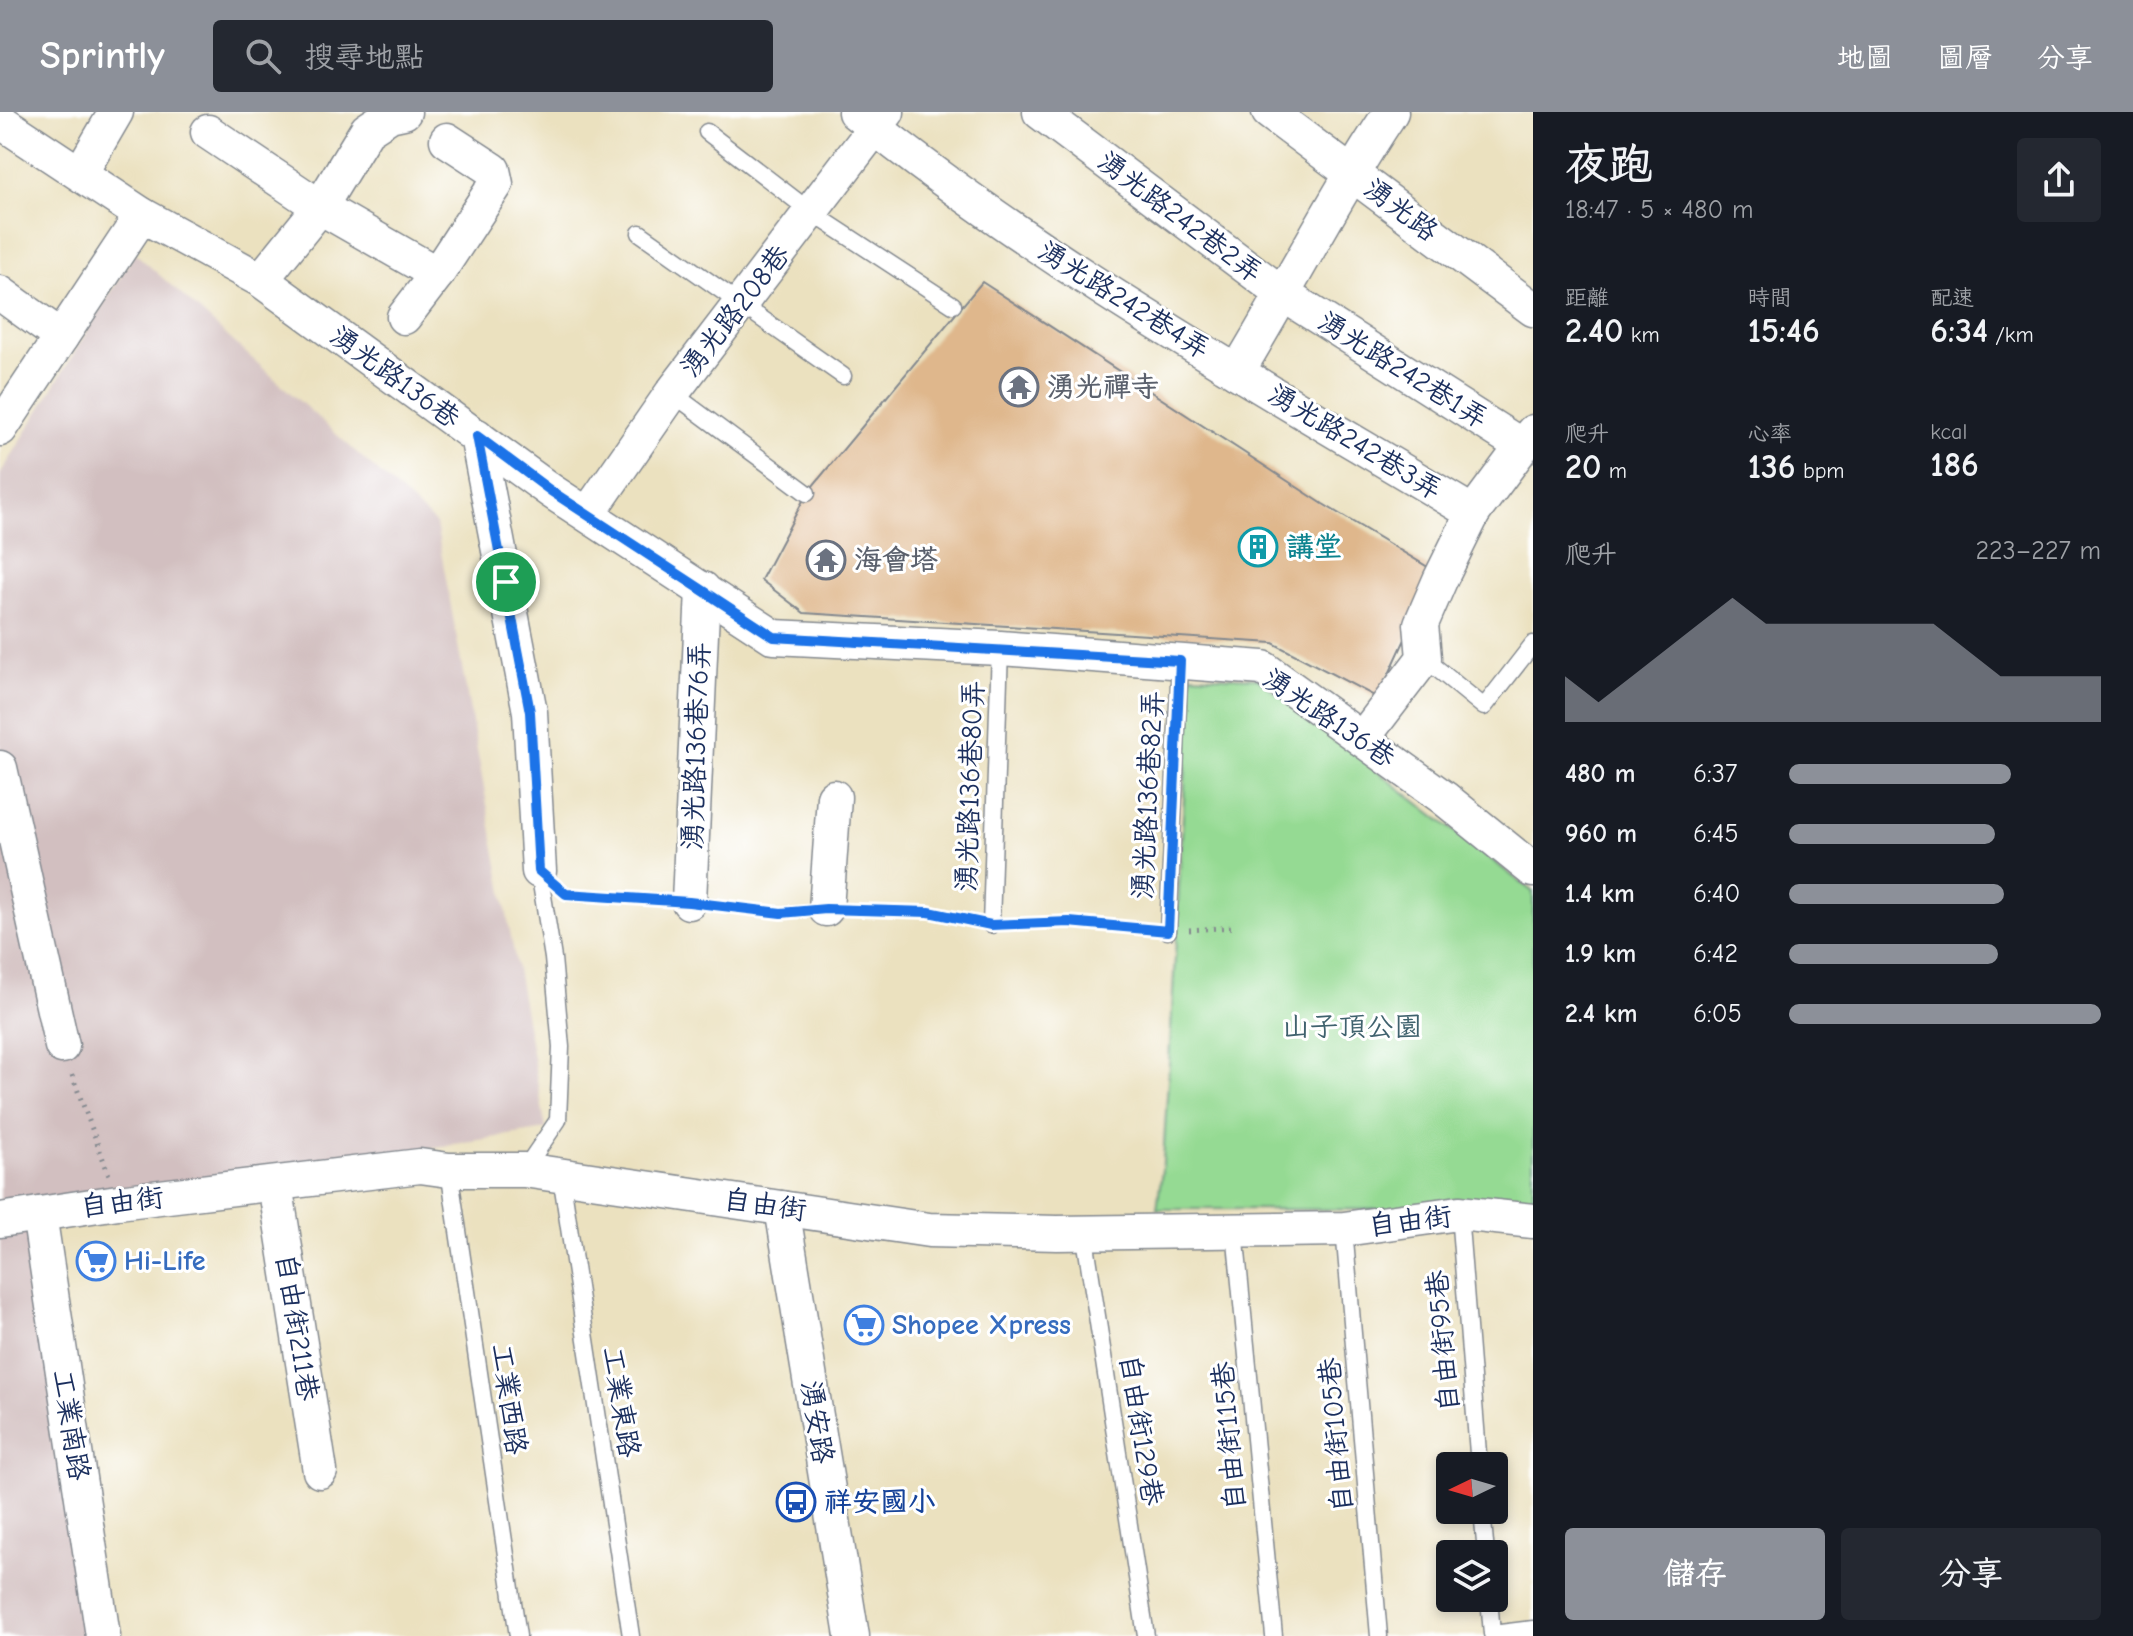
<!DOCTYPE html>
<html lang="zh-TW">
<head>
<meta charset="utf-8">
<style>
  :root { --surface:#171b24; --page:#242831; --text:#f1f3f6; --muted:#9ea1a6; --accent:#8c9099 }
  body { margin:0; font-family:"Comic Neue","LXGW WenKai TC",sans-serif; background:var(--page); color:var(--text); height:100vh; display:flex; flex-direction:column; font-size:30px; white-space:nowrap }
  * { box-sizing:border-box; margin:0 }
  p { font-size:26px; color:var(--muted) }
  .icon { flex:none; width:44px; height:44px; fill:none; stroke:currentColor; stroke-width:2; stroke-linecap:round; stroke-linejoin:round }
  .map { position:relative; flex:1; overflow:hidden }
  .panel { display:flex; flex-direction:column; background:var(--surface); width:600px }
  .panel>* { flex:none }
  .needle { width:52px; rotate:265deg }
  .buttons { position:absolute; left:1436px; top:1340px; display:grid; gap:16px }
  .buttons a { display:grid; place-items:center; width:72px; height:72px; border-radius:8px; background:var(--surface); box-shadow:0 4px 12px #0003; font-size:40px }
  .pin { position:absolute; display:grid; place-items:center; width:68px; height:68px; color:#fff; margin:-34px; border:4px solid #fff; border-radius:50%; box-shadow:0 2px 8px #0007 }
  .round { display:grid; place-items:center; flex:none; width:84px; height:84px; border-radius:8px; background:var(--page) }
  .head { display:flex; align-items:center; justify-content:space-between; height:136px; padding:0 32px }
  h1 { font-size:44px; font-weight:800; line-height:60px }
  .stats { display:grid; grid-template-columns:repeat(3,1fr); gap:12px; height:136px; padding:8px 32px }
  .stats div { display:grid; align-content:center }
  .stats b { font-size:34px; font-weight:800 }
  .stats small { font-size:22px; font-weight:400 }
  .stats p { font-size:22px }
  .chart { height:224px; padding:16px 32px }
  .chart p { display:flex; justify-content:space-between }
  .chart svg { width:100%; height:144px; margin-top:8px; fill:var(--accent); opacity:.7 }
  .button { display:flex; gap:16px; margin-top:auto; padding:16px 32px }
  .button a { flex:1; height:92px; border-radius:8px; background:var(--accent); color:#fff; font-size:32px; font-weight:800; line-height:92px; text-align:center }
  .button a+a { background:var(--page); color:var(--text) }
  ul { padding:0 32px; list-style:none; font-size:26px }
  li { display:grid; grid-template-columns:128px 96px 1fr; align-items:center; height:60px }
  li i { height:20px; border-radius:10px; background:var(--accent) }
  header { display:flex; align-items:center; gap:48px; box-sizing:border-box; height:112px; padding:0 40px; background:var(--accent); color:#fff }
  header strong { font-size:38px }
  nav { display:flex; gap:44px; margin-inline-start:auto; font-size:28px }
  .search { width:560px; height:72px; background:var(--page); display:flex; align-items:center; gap:20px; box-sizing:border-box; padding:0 28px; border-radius:8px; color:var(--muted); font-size:30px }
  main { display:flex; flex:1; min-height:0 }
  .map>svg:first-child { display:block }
  .industrial { fill:#d2bfc0 }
  .green { fill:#95da93; stroke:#588478; stroke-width:2 }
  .building { fill:#dfb78c }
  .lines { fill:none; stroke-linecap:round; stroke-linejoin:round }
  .service-casing { stroke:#83888e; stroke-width:19 }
  .minor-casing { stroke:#83888e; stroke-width:37 }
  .path { stroke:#83888e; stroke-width:5; stroke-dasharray:2 6; stroke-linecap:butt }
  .service { stroke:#fff; stroke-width:16 }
  .minor { stroke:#fff; stroke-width:34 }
  .route-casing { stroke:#fff; stroke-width:16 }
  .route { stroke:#1a73e8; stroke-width:10 }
  .labels { text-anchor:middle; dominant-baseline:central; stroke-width:6; stroke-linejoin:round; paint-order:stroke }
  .street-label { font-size:28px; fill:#1b2f5e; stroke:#fff }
  .worship-label { font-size:28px; font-weight:bold; fill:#5b616d; stroke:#fff; text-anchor:start }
  .culture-label { font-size:28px; font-weight:bold; fill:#0d838f; stroke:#fff; text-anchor:start }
  .park-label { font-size:28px; fill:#40626e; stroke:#fff }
  .shop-label { font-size:28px; font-weight:bold; fill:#366cbe; stroke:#fff; text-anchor:start }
  .transit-label { font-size:28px; font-weight:bold; fill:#164399; stroke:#fff; text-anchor:start }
</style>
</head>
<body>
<header>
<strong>Sprintly</strong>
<div class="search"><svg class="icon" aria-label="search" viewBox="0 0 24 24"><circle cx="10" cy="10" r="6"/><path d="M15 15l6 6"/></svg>搜尋地點</div>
<nav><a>地圖</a><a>圖層</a><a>分享</a></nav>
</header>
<main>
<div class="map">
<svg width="1533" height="1524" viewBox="0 0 1533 1524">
  <rect width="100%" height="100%" fill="#fff"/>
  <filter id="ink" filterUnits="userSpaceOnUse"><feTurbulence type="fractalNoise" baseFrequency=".0125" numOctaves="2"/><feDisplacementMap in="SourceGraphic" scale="16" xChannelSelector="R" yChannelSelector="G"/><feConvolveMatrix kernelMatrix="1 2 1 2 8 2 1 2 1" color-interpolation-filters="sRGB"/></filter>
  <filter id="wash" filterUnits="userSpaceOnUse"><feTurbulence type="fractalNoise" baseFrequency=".006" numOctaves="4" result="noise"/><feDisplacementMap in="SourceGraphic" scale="32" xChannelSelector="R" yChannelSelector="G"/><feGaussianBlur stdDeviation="1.8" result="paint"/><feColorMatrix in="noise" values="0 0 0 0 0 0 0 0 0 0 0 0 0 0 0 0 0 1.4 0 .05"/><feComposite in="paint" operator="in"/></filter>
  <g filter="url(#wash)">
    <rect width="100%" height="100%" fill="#ebe1bf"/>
    <!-- industrial -->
    <polygon class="industrial" points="135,141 436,412 546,1017 48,1099 88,1524 0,1524 0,363"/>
    <!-- green -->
    <polygon class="green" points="1191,563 1257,566 1533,780 1533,1098 1157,1097 1163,1050 1169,951"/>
    <g id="blocks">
      <!-- building -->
      <polygon class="building" points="982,170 1323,392 1436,460 1378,586 1273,531 804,501 761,468 807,381"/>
    </g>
  </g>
  <g filter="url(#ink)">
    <use href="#blocks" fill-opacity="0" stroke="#83888e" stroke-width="2"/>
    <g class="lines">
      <defs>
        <g id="service">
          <polyline points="707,20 811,100 953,193"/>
          <polyline points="640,121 843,264"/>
          <polyline points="672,281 807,381"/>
          <polyline points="1424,546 1484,595 1533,532"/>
          <polyline points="991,813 1000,536"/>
          <polyline points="1168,819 1180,549"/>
          <polyline points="449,1058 518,1524"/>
          <polyline points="524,1058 558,1008 561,935 553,846 539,759"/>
          <polyline points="561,1063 631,1524"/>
          <polyline points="1459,1101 1479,1354"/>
          <polyline points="1344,1117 1379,1524"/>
          <polyline points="1084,1119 1146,1524"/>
          <polyline points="1235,1119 1274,1524"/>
          <polyline points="1482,1398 1486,1442"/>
          <polyline points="1489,1486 1492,1522 1533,1517"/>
        </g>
        <g id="minor">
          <path d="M855,0C1046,154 1263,275 1473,401"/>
          <polyline points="1040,0 1284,183 1522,334"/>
          <polyline points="1269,0 1533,197"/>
          <polyline points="0,9 142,103 261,168 551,379 774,525 1000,536 1263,556 1444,686 1533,758"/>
          <polyline points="208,20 320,95 437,162"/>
          <polyline points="81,60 116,0"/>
          <polyline points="261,168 320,95 367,18 390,3 404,0"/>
          <polyline points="0,181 61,225"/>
          <polyline points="404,205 437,162 496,72 493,58 447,28"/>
          <path d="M1237,260C1290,173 1335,84 1391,0"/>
          <polyline points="0,317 142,103"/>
          <polyline points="477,324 530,600 539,759"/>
          <polyline points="588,402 672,281 887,0"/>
          <polyline points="1362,627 1424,546 1421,512 1440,468 1473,401 1533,320"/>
          <polyline points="0,656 62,934"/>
          <polyline points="689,790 703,477"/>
          <polyline points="826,797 834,685"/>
          <polyline points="275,1072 320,1359"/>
          <polyline points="782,1096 852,1524"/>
          <polyline points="39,1102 103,1524"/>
          <polyline points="0,1108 118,1090 420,1054 449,1058 524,1058 929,1118 1057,1121 1344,1117 1459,1101 1533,1109"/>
        </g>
      </defs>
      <!-- service casing -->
      <use href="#service" class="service-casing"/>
      <!-- minor casing -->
      <use href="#minor" class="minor-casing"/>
      <!-- path -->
      <g class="path">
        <polyline points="564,780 661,788"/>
        <polyline points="719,794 781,801 797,799"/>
        <polyline points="854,798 929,800 972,809"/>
        <polyline points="1013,812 1069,810 1147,817"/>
        <polyline points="1189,818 1234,815"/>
        <polyline points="72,963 109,1063"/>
      </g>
      <!-- service -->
      <use href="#service" class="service"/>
      <!-- minor -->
      <use href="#minor" class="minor"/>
    </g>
  </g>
  <g class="lines" filter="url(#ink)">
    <defs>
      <polygon id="route" points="477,324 551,379 774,525 1180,549 1168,819 1069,810 991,813 929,800 826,797 781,801 689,790 566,782 539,759 530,600"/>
    </defs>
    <!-- route casing -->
    <use href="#route" class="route-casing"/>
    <!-- route -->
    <use href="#route" class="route"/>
  </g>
  <!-- icons -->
  <defs>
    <symbol id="temple-ring" viewBox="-11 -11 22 22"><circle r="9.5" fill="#fff" stroke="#6b7280" stroke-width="1.5"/><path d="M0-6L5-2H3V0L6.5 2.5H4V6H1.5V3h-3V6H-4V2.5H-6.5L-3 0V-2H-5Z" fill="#6b7280"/></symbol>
    <symbol id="building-ring" viewBox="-11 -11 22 22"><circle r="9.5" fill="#fff" stroke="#0f9aa8" stroke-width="1.5"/><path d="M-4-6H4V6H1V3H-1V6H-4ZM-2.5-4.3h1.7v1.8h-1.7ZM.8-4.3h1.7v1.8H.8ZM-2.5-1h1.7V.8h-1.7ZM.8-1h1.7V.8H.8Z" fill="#0f9aa8"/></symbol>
    <symbol id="supermarket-ring" viewBox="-11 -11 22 22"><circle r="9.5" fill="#fff" stroke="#3f7fe0" stroke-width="1.5"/><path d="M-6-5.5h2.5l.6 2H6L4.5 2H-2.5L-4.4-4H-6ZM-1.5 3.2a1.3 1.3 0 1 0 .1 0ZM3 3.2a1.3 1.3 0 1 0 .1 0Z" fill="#3f7fe0"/></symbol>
    <symbol id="bus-ring" viewBox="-11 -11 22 22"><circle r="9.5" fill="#fff" stroke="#1a4fb4" stroke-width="1.5"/><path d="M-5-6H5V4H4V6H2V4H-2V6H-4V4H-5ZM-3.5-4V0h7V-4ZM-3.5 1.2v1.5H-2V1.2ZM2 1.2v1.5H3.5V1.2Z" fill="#1a4fb4"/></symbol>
  </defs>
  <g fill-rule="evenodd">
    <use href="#temple-ring" x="997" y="253" width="44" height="44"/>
    <use href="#building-ring" x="1236" y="413" width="44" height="44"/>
    <use href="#temple-ring" x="804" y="426" width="44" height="44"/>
    <use href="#supermarket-ring" x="74" y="1127" width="44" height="44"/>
    <use href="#supermarket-ring" x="842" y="1191" width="44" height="44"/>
    <use href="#bus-ring" x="774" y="1368" width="44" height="44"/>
  </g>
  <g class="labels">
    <!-- street labels -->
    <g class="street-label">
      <text transform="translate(1401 98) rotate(37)">湧光路</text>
      <text transform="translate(1180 105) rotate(37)">湧光路242巷2弄</text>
      <text transform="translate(1124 188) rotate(32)">湧光路242巷4弄</text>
      <text transform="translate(735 199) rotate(-52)">湧光路208巷</text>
      <text transform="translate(1403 258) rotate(32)">湧光路242巷1弄</text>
      <text transform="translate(395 265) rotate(36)">湧光路136巷</text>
      <text transform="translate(1355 330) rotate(31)">湧光路242巷3弄</text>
      <text transform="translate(1329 606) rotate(34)">湧光路136巷</text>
      <text transform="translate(696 634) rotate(-88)">湧光路136巷76弄</text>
      <text transform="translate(970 674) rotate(-88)">湧光路136巷80弄</text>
      <text transform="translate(1148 683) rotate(-87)">湧光路136巷82弄</text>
      <text transform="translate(122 1090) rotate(-7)">自由街</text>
      <text transform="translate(765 1093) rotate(8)">自由街</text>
      <text transform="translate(1410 1109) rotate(-7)">自由街</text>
      <text transform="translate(297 1215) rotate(81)">自由街211巷</text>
      <text transform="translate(1443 1229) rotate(-95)">自由街95巷</text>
      <text transform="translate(509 1287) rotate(82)">工業西路</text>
      <text transform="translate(621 1290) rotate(81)">工業東路</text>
      <text transform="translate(817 1310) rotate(81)">湧安路</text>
      <text transform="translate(71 1313) rotate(81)">工業南路</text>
      <text transform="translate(1141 1318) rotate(81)">自由街129巷</text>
      <text transform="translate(1336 1323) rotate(-95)">自由街105巷</text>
      <text transform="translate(1229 1324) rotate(-95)">自由街115巷</text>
    </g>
    <!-- worship labels -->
    <g class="worship-label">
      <text x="1047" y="275">湧光禪寺</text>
      <text x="854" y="448">海會塔</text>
    </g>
    <!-- culture labels -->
    <g class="culture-label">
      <text x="1286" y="435">講堂</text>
    </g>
    <!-- park labels -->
    <g class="park-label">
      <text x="1352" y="915">山子頂公園</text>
    </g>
    <!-- shop labels -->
    <g class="shop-label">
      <text x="124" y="1149">Hi-Life</text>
      <text x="892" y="1213">Shopee Xpress</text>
    </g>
    <!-- transit labels -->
    <g class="transit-label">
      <text x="824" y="1390">祥安國小</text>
    </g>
  </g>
</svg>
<div class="buttons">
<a><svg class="needle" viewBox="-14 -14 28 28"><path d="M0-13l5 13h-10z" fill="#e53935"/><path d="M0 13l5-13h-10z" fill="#9ea1a6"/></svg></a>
<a><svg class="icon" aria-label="layers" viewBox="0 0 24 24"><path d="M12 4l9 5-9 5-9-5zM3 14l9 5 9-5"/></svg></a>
</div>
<div class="pin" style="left:506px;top:470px;background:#1e9e55"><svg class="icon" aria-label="arrive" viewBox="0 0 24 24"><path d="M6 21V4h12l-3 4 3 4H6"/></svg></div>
</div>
<section class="panel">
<div class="head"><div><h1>夜跑</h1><p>18:47 · 5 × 480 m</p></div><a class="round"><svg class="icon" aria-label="share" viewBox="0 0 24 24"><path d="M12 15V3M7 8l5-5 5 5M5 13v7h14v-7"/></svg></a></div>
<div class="stats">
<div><p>距離</p><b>2.40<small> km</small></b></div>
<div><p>時間</p><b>15:46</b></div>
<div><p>配速</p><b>6:34<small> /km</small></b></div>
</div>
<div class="stats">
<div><p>爬升</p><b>20<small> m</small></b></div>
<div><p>心率</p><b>136<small> bpm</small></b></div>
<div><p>kcal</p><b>186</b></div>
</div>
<div class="chart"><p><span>爬升</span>223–227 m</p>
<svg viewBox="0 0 160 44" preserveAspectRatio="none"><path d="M0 44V30L10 38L20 30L30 22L40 14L50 6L60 14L70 14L80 14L90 14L100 14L110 14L120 22L130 30L140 30L150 30L160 30V44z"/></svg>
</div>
<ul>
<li><b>480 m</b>6:37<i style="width:71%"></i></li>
<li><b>960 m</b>6:45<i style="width:66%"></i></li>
<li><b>1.4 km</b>6:40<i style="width:69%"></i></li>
<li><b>1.9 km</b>6:42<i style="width:67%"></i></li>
<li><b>2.4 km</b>6:05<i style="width:100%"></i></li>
</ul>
<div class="button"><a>儲存</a><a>分享</a></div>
</section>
</main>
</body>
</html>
